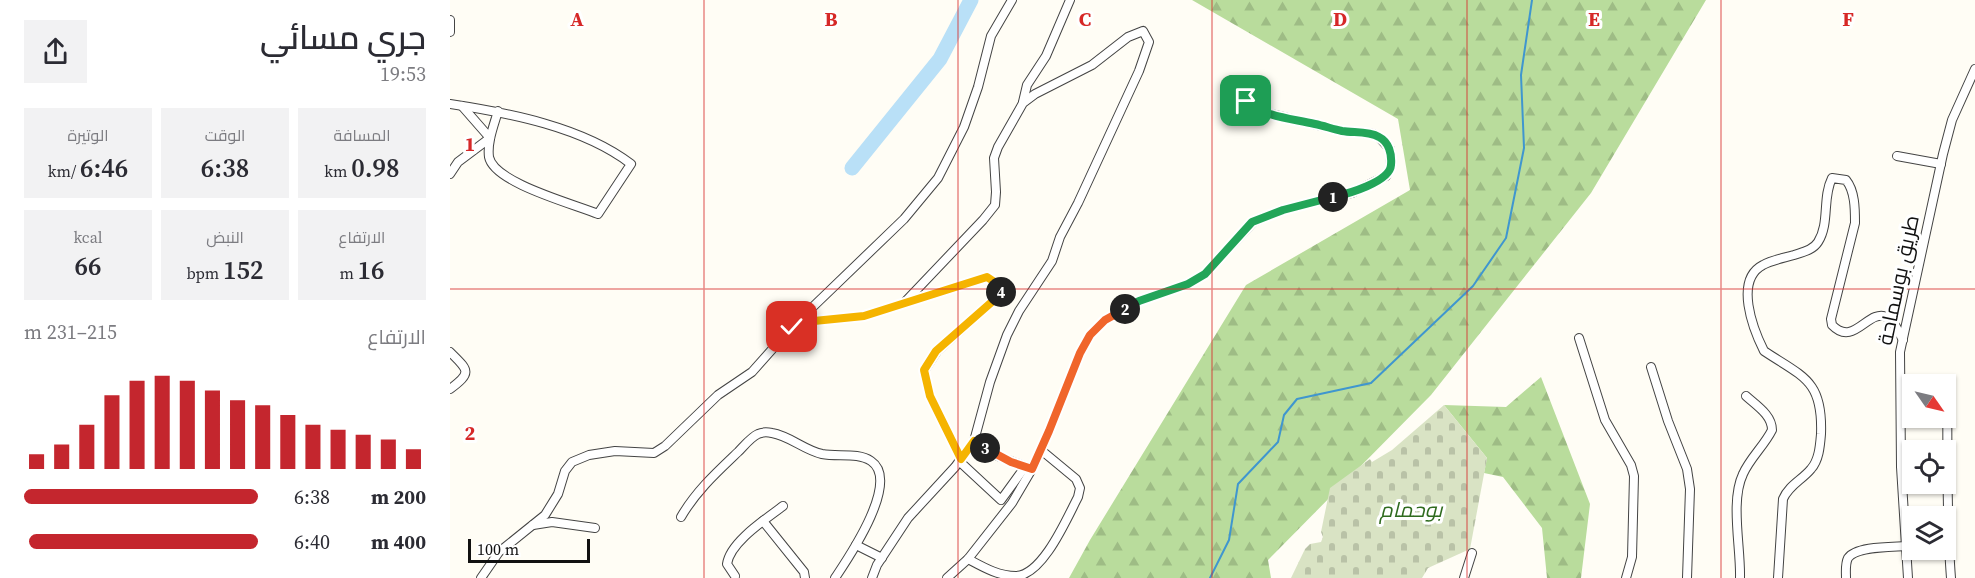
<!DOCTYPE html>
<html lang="ar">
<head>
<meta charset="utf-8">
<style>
  :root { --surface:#fff; --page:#f2f2f3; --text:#2b2b33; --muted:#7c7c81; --accent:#c4262e }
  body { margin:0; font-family:"Source Serif 4",Cairo,serif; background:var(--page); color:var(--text); direction:rtl; height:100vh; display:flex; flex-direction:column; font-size:22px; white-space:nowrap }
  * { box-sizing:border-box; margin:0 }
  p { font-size:20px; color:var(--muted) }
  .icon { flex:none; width:33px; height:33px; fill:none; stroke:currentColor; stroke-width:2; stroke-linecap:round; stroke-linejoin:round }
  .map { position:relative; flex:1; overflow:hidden; direction:ltr }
  .drawer { display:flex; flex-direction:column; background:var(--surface); width:450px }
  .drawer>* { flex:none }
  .needle { width:39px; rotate:124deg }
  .buttons { position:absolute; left:1452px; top:374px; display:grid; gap:12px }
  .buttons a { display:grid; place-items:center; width:54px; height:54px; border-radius:0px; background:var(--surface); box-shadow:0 2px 4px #0004; font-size:30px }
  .scale { position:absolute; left:18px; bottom:15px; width:122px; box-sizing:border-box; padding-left:6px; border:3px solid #111; border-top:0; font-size:16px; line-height:21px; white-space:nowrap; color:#111; -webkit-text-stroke:4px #fff; paint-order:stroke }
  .pin { position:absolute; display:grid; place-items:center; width:51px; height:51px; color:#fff; margin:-26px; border-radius:12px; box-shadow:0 3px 9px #0006 }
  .km { position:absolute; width:30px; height:30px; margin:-15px; border-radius:50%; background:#222; color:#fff; font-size:16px; line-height:30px; text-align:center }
  .round { display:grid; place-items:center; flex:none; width:63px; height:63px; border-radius:0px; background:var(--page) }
  .head { display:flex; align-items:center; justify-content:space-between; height:102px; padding:0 24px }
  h1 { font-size:33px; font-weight:600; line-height:45px }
  .figures { display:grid; grid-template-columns:repeat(3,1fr); gap:9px; height:102px; padding:6px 24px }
  .figures div { display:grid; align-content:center; border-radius:0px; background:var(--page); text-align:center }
  .figures b { font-size:26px; font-weight:600 }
  .figures small { font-size:16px; font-weight:400 }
  .figures p { font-size:16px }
  .chart { height:168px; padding:12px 24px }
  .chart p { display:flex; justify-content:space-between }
  .chart svg { width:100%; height:108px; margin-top:6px; stroke:var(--accent); stroke-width:6 }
  ul { padding:0 24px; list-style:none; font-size:20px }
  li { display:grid; grid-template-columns:96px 72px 1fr; align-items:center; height:45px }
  li i { height:15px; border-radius:8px; background:var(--accent) }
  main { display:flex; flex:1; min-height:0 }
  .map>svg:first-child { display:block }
  .forest { fill:url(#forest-firs) }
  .cemetery { fill:url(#cemetery-stones) }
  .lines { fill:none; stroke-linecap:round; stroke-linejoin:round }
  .stream { stroke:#3f96cf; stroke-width:2 }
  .river { stroke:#b9e0f7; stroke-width:15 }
  .street-casing { stroke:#444; stroke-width:10 }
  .street { stroke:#fff; stroke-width:8 }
  .split-1-casing { stroke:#fff; stroke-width:12 }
  .split-2-casing { stroke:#fff; stroke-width:12 }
  .split-3-casing { stroke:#fff; stroke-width:12 }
  .split-4-casing { stroke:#fff; stroke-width:12 }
  .split-5-casing { stroke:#fff; stroke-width:12 }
  .split-1 { stroke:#22a559; stroke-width:8 }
  .split-2 { stroke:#22a559; stroke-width:8 }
  .split-3 { stroke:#f0652b; stroke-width:8 }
  .split-4 { stroke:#f5b400; stroke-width:8 }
  .split-5 { stroke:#f5b400; stroke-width:8 }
  .grid { fill:none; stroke:#d62828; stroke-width:1.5; stroke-opacity:0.55 }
  .labels { text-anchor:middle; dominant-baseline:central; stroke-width:6; stroke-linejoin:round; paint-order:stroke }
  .street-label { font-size:21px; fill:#111; stroke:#fff }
  .park-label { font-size:21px; font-style:italic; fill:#2f6b1f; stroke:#fff }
  .grid-label { font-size:20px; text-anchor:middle; font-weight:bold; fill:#d62828; stroke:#fff; stroke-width:6; stroke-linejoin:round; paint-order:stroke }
</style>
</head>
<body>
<main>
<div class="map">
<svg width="1525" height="578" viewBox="0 0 1525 578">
  <defs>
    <pattern id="forest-firs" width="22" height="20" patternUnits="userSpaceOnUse" patternTransform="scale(1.5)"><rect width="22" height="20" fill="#b9dc9c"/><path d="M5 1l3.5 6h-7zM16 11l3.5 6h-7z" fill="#9ebc85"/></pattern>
    <pattern id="cemetery-stones" width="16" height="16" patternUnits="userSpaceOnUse" patternTransform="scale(1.5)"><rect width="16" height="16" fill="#d9e3c4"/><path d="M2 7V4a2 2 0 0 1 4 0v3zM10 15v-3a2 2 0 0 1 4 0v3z" fill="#b9c2a7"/></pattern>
  </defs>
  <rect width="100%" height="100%" fill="#fffdf5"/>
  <!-- forest -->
  <g class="forest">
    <polygon points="742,0 1256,0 1141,193 981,395 818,560 821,578 619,578 640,540 796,285 960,190 948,119"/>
    <polygon points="1091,377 1140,504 1131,578 1097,578 1092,528 1053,477 1034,473 1037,458 994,405 1056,407"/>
  </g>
  <!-- cemetery -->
  <polygon class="cemetery" points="994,405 1037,458 1020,549 978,568 972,578 841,578 855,549 860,544 871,542 873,537 871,532 880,488 920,459 922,462 942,450"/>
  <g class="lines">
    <!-- stream -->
    <polyline class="stream" points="760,578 779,540 788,484 828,442 834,415 847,399 921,383 1023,286 1056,238 1074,148 1071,75 1082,0"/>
    <!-- river -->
    <polyline class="river" points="402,168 490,59 521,0"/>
    <defs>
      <g id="street">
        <polyline points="0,20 0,32"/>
        <polyline points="573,102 577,85 596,56 620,0"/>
        <path d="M0,104C59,113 133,127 181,164L148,214C124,204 44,183 39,157C37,142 44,125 48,111"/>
        <polyline points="1447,156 1491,164"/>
        <polyline points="0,174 8,162 40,138 12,106"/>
        <polyline points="343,326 454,219 488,178 514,127 528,87 541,36 562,0"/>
        <polyline points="1129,338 1155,420 1181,465 1184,476 1182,557 1176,578"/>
        <path d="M0,352C18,370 23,372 0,389"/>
        <polyline points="1201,367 1218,421 1237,469 1240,489 1237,578"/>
        <path d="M1497,388C1498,452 1496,515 1501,578"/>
        <polyline points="524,441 548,456 579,468"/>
        <polyline points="509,461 551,500 575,467"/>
        <path d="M231,517C246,491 267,472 288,452C294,446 301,437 308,434C312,432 317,432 322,433C340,436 354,450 372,454C388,457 408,452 421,461C451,481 399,557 385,578"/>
        <polyline points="313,521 354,572 355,578"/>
        <polyline points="83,525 102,522 145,528"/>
        <polyline points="406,545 432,558"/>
        <path d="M518,559C533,567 548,576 566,576C593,575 617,518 628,497L630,488L626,479L591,450"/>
        <path d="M285,576L277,564C280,542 316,519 333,506"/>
        <polyline points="31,578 49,552 95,515 108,494 115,471 122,462 139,455 165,451 204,453 215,446 268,395 302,372 342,327 364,321 414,316 537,277 549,285 552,293 487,351 474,371 480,396 511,459"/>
        <polyline points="422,578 427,565 458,518 505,467 524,441 540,382 557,335 569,311 602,261 610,237 628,203 689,71 699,42 693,31 678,37 642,65 585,94 573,103 548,147 544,158 546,192 545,205 533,220 454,303"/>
        <polyline points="497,578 518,559 562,503 582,469 599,431 630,353 640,335 655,320 689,301 738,284 755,274 803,222 833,210 902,193 936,176 941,167 940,149 929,137 923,134 892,131 809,111 796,101 782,80"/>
        <polyline points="1014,578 1022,553"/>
        <path d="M1290,578C1291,548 1280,501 1293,474C1300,458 1314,446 1322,430C1322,415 1307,406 1296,396"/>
        <path d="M1328,578L1333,499C1339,485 1352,480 1361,469C1369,460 1370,446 1371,434C1373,380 1353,377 1314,351C1303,329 1284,280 1313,265C1322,260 1334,258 1344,255C1353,252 1363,250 1368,242C1380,223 1372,198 1382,178L1396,180C1405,191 1405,209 1405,223L1381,319L1382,325C1404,348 1418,308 1437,317C1444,320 1449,333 1453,340"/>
        <path d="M1396,578C1396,572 1395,564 1398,558C1406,546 1442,547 1456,546"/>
        <polyline points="1458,578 1451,467 1450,352 1493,154 1502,120 1525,69"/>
      </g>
    </defs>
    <!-- street casing -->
    <use href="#street" class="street-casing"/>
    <!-- street -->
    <use href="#street" class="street"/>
  </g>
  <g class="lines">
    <defs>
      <path id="split-1" d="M796,101C818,118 839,118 865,124C874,126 883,129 892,131C904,133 918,131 929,137C939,142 942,154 941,165C940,182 897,194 883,197"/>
      <polyline id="split-2" points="675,309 689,301 738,284 755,274 802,222 833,210 883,197"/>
      <polyline id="split-3" points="535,448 561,462 582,469 599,431 630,353 640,335 655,320 675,309"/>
      <polyline id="split-4" points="535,448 524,441 511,459 480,396 474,370 486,351 552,293 551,292"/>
      <polyline id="split-5" points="342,327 364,321 414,316 537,277 549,285 551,292"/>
    </defs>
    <!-- split-1 casing -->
    <use href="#split-1" class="split-1-casing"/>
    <!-- split-2 casing -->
    <use href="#split-2" class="split-2-casing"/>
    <!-- split-3 casing -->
    <use href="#split-3" class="split-3-casing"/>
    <!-- split-4 casing -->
    <use href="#split-4" class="split-4-casing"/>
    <!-- split-5 casing -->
    <use href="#split-5" class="split-5-casing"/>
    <!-- split-1 -->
    <use href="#split-1" class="split-1"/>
    <!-- split-2 -->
    <use href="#split-2" class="split-2"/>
    <!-- split-3 -->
    <use href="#split-3" class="split-3"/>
    <!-- split-4 -->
    <use href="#split-4" class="split-4"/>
    <!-- split-5 -->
    <use href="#split-5" class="split-5"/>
  </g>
  <!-- grid -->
  <path class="grid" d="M254,0V578M508,0V578M762,0V578M1017,0V578M1271,0V578M0,289H1525"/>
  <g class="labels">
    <!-- street labels -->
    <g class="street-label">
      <text transform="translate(1448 280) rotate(-78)">طريق بوسماحة</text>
    </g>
    <!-- park labels -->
    <g class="park-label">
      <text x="961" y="509">بوحمام</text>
    </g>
  </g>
  <g class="grid-label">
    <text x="127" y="26">A</text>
    <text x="381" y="26">B</text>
    <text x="635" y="26">C</text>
    <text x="890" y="26">D</text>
    <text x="1144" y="26">E</text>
    <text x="1398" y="26">F</text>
    <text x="20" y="151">1</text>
    <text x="20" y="440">2</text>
  </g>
</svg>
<div class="buttons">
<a><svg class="needle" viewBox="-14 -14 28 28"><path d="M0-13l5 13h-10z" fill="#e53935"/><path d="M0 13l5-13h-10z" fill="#7c7c81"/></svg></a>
<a><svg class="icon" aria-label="locate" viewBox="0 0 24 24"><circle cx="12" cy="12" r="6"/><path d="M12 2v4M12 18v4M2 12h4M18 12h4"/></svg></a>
<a><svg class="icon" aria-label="layers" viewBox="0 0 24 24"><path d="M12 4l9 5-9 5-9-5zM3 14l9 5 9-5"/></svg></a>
</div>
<div class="scale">100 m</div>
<div class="pin" style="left:796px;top:101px;background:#1e9e55"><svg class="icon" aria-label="arrive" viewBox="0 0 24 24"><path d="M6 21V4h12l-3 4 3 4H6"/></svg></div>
<div class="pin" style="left:342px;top:327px;background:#d93025"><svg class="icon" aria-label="check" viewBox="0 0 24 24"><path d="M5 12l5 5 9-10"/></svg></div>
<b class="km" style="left:883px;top:197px">1</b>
<b class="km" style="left:675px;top:309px">2</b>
<b class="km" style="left:535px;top:448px">3</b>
<b class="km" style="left:551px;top:292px">4</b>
</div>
<section class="drawer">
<div class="head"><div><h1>جري مسائي</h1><p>19:53</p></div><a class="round"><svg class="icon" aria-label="share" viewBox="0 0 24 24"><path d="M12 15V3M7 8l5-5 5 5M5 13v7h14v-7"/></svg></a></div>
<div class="figures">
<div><p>المسافة</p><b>0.98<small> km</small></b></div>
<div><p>الوقت</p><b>6:38</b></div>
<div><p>الوتيرة</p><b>6:46<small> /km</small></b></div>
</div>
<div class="figures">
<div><p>الارتفاع</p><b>16<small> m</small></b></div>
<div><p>النبض</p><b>152<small> bpm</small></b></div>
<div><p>kcal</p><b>66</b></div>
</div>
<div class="chart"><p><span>الارتفاع</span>215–231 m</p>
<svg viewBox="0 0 160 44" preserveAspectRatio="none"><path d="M5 44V38M15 44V34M25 44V26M35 44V14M45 44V8M55 44V6M65 44V8M75 44V12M85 44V16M95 44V18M105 44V22M115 44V26M125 44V28M135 44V30M145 44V32M155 44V36"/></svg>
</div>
<ul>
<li><b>200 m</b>6:38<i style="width:100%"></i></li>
<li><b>400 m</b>6:40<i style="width:98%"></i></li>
</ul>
</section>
</main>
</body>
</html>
